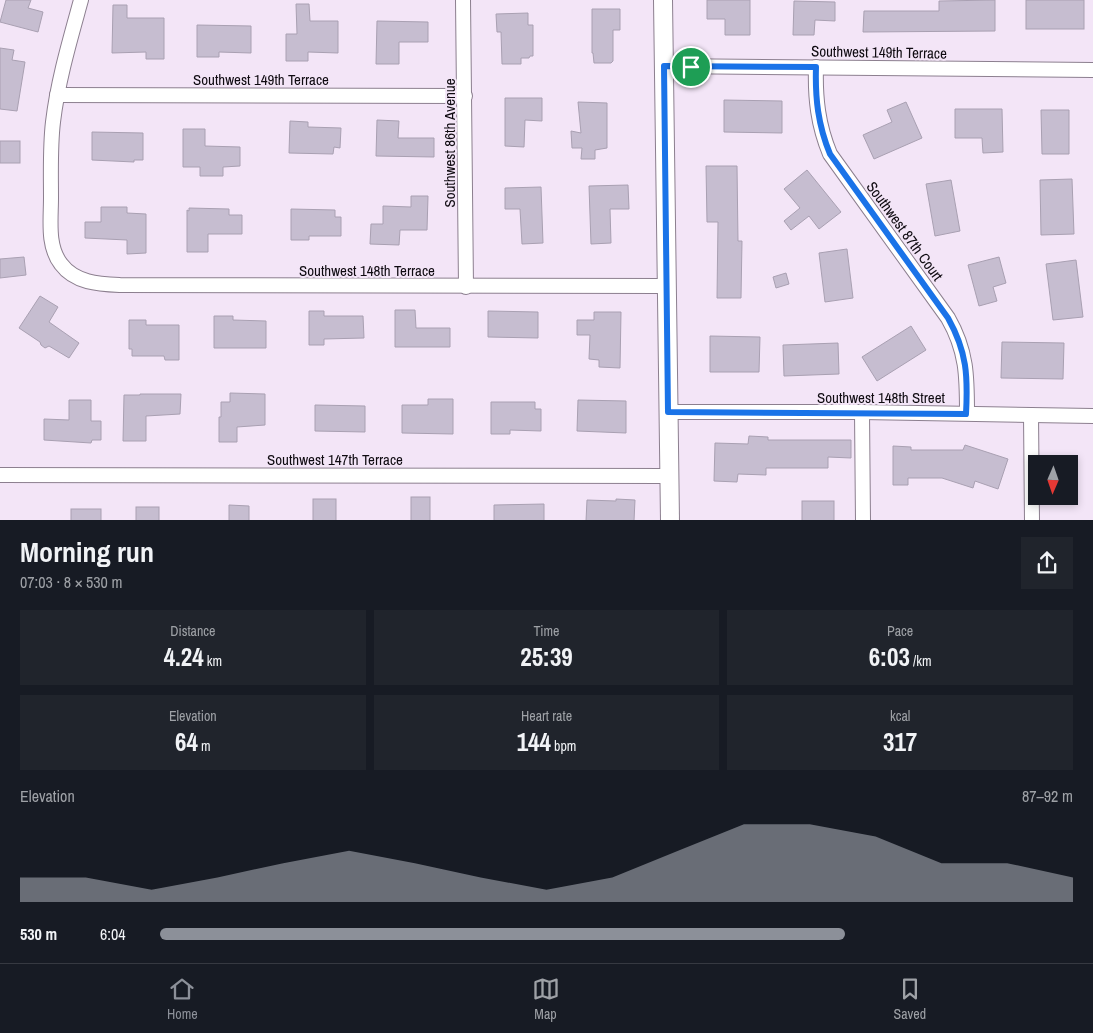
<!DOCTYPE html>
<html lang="en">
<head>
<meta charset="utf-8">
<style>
  :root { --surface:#171b24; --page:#20242c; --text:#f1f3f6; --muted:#9ea1a6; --line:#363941; --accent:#8c9099 }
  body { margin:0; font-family:"Archivo Narrow",sans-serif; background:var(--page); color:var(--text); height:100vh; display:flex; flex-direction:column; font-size:19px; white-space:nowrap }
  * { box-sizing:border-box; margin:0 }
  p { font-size:16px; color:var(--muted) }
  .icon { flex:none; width:28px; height:28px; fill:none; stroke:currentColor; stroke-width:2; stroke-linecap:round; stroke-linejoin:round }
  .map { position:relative; height:520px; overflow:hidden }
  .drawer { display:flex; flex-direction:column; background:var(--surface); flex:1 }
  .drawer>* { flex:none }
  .needle { width:32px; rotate:182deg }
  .buttons { position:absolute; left:1028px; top:455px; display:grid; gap:10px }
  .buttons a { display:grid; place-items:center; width:50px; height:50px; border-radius:0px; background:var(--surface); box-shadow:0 2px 8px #0003; font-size:25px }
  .pin { position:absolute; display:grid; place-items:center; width:42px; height:42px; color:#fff; margin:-21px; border:2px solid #fff; border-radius:50%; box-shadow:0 1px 5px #0007 }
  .round { display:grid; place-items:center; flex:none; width:52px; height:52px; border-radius:0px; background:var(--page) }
  .summary { display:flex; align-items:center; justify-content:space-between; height:85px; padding:0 20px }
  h1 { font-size:28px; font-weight:700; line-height:38px }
  .metrics { display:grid; grid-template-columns:repeat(3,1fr); gap:8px; height:85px; padding:5px 20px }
  .metrics div { display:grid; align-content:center; border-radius:0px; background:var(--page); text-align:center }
  .metrics b { font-size:25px; font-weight:700 }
  .metrics small { font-size:14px; font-weight:400 }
  .metrics p { font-size:14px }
  .chart { height:140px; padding:10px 20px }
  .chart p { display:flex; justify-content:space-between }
  .chart svg { width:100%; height:90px; margin-top:5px; fill:var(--accent); opacity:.7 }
  ul { padding:0 20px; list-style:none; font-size:16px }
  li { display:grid; grid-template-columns:80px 60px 1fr; align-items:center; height:38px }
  li i { height:12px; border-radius:6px; background:var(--accent) }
  .tab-bar { display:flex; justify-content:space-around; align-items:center; height:70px; border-top:1px solid var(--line); background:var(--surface); font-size:14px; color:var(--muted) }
  .tab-bar a { display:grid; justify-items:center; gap:2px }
  .tab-bar .selected { color:var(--accent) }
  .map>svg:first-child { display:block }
  .building { fill:#c6bdd0; stroke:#a9a0b2 }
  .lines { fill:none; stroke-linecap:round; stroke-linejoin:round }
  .minor-casing { stroke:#8c7f8f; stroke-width:16 }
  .tertiary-casing { stroke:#8c7f8f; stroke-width:20 }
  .minor { stroke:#fff; stroke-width:14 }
  .tertiary { stroke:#fff; stroke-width:18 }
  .route-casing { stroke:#fff; stroke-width:10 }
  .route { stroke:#1a73e8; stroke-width:6 }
  .labels { text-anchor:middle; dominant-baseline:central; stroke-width:4; stroke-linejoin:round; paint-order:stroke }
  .street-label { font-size:15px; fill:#0e0a10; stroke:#f3e5f7 }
</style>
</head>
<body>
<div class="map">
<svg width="1093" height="521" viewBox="0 0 1093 521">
  <rect width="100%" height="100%" fill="#f3e5f7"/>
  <!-- building -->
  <g class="building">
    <polygon points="6,0 31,0 28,8 43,12 38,32 0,22"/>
    <polygon points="707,0 750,0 750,35 725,35 725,19 707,19"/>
    <polygon points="995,0 995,31 863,32 864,11 939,11 939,1"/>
    <rect x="1026" y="0" width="58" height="29"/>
    <polygon points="794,1 835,2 835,21 815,20 814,35 793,35"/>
    <polygon points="296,4 309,4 310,21 338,21 338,53 308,52 308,61 286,61 286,34 297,34"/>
    <polygon points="113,5 127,5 127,18 164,18 164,59 146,59 146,52 112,53"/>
    <polygon points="592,9 620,9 620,30 613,30 613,61 611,63 594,63 593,53 592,53"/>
    <polygon points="528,13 528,25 533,25 533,56 530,56 529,58 521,58 521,64 502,64 501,32 497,32 496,14"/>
    <polygon points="377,21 428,22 428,42 399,42 399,64 376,64"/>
    <polygon points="197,25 251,26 251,53 219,52 219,57 197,57"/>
    <polygon points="0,48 14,50 12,60 25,62 17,111 0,109"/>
    <polygon points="505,98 542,98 542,121 525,120 524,147 505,146"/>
    <polygon points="724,100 782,101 782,133 724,132"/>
    <polygon points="578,102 607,103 607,148 595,150 595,159 581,159 582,148 572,148 571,131 581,133"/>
    <polygon points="906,102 922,138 874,159 863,135 892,122 887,110"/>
    <polygon points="955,109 1002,109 1003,152 983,153 982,138 955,138"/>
    <polygon points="1041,110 1069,110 1069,154 1042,154"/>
    <polygon points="377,120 399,121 398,138 434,138 434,157 376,156"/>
    <polygon points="290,121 308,122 308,127 341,128 340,148 334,147 333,154 289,153"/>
    <polygon points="183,129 205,129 205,146 240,147 240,166 223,167 223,176 200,176 200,167 183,167"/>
    <polygon points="92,132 143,133 143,160 134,160 134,162 92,160"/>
    <rect x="0" y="141" width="20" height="22"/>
    <polygon points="706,166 737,166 738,241 742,241 741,298 717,298 718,222 707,222"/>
    <polygon points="807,170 841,212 819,229 809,216 791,230 784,221 800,208 784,189"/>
    <polygon points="1072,179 1074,234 1041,235 1040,180"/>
    <polygon points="951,180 960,231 935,236 926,184"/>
    <polygon points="628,185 629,209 610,209 611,243 591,244 589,186"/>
    <polygon points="541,187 543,243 522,244 520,209 505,209 505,188"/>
    <polygon points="411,196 428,196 427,230 400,230 399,245 370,244 371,224 383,224 383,206 411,207"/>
    <polygon points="101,207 127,207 127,213 146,214 146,253 127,254 127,240 85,238 85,222 101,222"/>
    <polygon points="189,208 229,209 229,215 242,215 242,234 208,234 208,252 187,252 187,210 189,211"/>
    <polygon points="291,209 335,210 335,217 341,217 341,236 309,236 309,240 291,240"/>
    <polygon points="847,249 853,298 825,302 819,253"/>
    <polygon points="24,257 26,275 0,278 0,259"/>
    <polygon points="999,257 1006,283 993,287 997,301 979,306 968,265"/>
    <polygon points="1076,260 1083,317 1053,320 1046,264"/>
    <polygon points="786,273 789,284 776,288 773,277"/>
    <polygon points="40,296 58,307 49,322 79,343 69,358 49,346 45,348 41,345 40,342 19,328"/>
    <polygon points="395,310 415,310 416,328 450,328 450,347 395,347"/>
    <polygon points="309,311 324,311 324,316 363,316 364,338 324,339 324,345 309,345"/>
    <polygon points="488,311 538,312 538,338 488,337"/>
    <polygon points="594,312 621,312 620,368 599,367 599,360 589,359 590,335 577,335 577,320 594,320"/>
    <polygon points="214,316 233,316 233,320 266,321 266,348 214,348"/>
    <polygon points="129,320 146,320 146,325 179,325 179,360 165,360 164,356 132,356 132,349 129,349"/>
    <polygon points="911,326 926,350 877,381 862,357"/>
    <polygon points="710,336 760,337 759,372 710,372"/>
    <polygon points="1002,342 1064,343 1063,379 1001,378"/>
    <polygon points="838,343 839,374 784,376 783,345"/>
    <polygon points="230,393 265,394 265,425 237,427 237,442 219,442 219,417 221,417 221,402 230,402"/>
    <polygon points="140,394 181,394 180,414 146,416 146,441 123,441 124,395 140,395"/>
    <polygon points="428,399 453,399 453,434 402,433 402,405 428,405"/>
    <polygon points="69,400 91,400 91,421 101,421 101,440 92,440 91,443 44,440 44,419 69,420"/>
    <polygon points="578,400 626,401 626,433 577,431"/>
    <polygon points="491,402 535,402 535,409 541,409 541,431 510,430 510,434 491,434"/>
    <polygon points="315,405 365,406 365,432 315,431"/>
    <polygon points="749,436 768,437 768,440 851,440 851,458 828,457 828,468 766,468 766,475 738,474 737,482 714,481 715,443 748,444"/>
    <polygon points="965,445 1008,459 998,489 975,481 973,488 942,478 908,478 908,485 893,485 893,446 911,447 911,450 963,450"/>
    <rect x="411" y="497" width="19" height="24"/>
    <rect x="313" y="499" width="23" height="22"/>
    <polygon points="616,499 635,500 634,521 586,521 587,500 616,501"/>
    <rect x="802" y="501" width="32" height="20"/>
    <polygon points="544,504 544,521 494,521 494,505"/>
    <polygon points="229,505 249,506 249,521 229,521"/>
    <rect x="136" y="507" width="23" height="14"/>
    <rect x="71" y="509" width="30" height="12"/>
  </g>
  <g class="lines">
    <defs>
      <g id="minor">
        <path d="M81,0C70,40 58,80 53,122C50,147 51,173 51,198C51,220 47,246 61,264C75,283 99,284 120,285L667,286"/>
        <polyline points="463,0 466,287"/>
        <polyline points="664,66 1093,70"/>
        <path d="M816,67C815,98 818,125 830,154L948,318C967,351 967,377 967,413"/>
        <polyline points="57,95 465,96"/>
        <polyline points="668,412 862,412 1093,416"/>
        <polyline points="862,412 863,521"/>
        <polyline points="1031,415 1032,521"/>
        <polyline points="0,475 670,476"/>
      </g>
      <polyline id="tertiary" points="663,0 670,521"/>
    </defs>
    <!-- minor casing -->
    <use href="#minor" class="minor-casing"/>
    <!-- tertiary casing -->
    <use href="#tertiary" class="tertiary-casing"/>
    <!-- minor -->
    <use href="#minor" class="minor"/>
    <!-- tertiary -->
    <use href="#tertiary" class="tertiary"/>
  </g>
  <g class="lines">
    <defs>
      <path id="route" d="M664,66L816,67C815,98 818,125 830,154L948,318C967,352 968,376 966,414L668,412Z"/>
    </defs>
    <!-- route casing -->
    <use href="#route" class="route-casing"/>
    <!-- route -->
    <use href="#route" class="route"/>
  </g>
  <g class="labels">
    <!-- street labels -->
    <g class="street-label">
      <text transform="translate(879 52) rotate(1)">Southwest 149th Terrace</text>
      <text x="261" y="79">Southwest 149th Terrace</text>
      <text transform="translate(449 143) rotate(-90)">Southwest 86th Avenue</text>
      <text transform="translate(905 231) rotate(54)">Southwest 87th Court</text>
      <text x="367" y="270">Southwest 148th Terrace</text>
      <text x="881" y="397">Southwest 148th Street</text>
      <text x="335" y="459">Southwest 147th Terrace</text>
    </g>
  </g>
</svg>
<div class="buttons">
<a><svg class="needle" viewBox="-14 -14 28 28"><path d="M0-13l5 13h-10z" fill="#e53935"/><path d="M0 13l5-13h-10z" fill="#9ea1a6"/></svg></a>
</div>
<div class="pin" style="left:691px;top:67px;background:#1e9e55"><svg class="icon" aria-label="arrive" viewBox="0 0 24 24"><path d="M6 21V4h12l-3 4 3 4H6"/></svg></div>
</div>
<section class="drawer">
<div class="summary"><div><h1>Morning run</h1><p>07:03 · 8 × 530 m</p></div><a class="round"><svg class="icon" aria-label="share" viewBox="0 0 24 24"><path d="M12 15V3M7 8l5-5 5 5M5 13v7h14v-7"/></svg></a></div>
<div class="metrics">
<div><p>Distance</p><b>4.24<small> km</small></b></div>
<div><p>Time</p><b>25:39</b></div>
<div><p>Pace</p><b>6:03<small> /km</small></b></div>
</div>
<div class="metrics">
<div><p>Elevation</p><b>64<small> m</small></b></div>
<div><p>Heart rate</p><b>144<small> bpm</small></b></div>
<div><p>kcal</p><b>317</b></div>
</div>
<div class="chart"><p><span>Elevation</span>87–92 m</p>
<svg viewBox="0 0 160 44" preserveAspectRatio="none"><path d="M0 44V32L10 32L20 38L30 32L40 25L50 19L60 25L70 32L80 38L90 32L100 19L110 6L120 6L130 12L140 25L150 25L160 32V44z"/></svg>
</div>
<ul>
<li><b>530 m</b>6:04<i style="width:75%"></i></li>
</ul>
</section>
<nav class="tab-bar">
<a class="selected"><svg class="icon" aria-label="home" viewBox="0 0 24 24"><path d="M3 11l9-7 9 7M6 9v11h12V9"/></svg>Home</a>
<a><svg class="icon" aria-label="map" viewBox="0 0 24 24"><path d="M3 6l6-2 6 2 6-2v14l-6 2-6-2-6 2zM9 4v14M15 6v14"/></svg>Map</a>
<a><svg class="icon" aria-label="saved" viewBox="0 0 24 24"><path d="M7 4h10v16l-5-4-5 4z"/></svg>Saved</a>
</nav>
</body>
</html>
